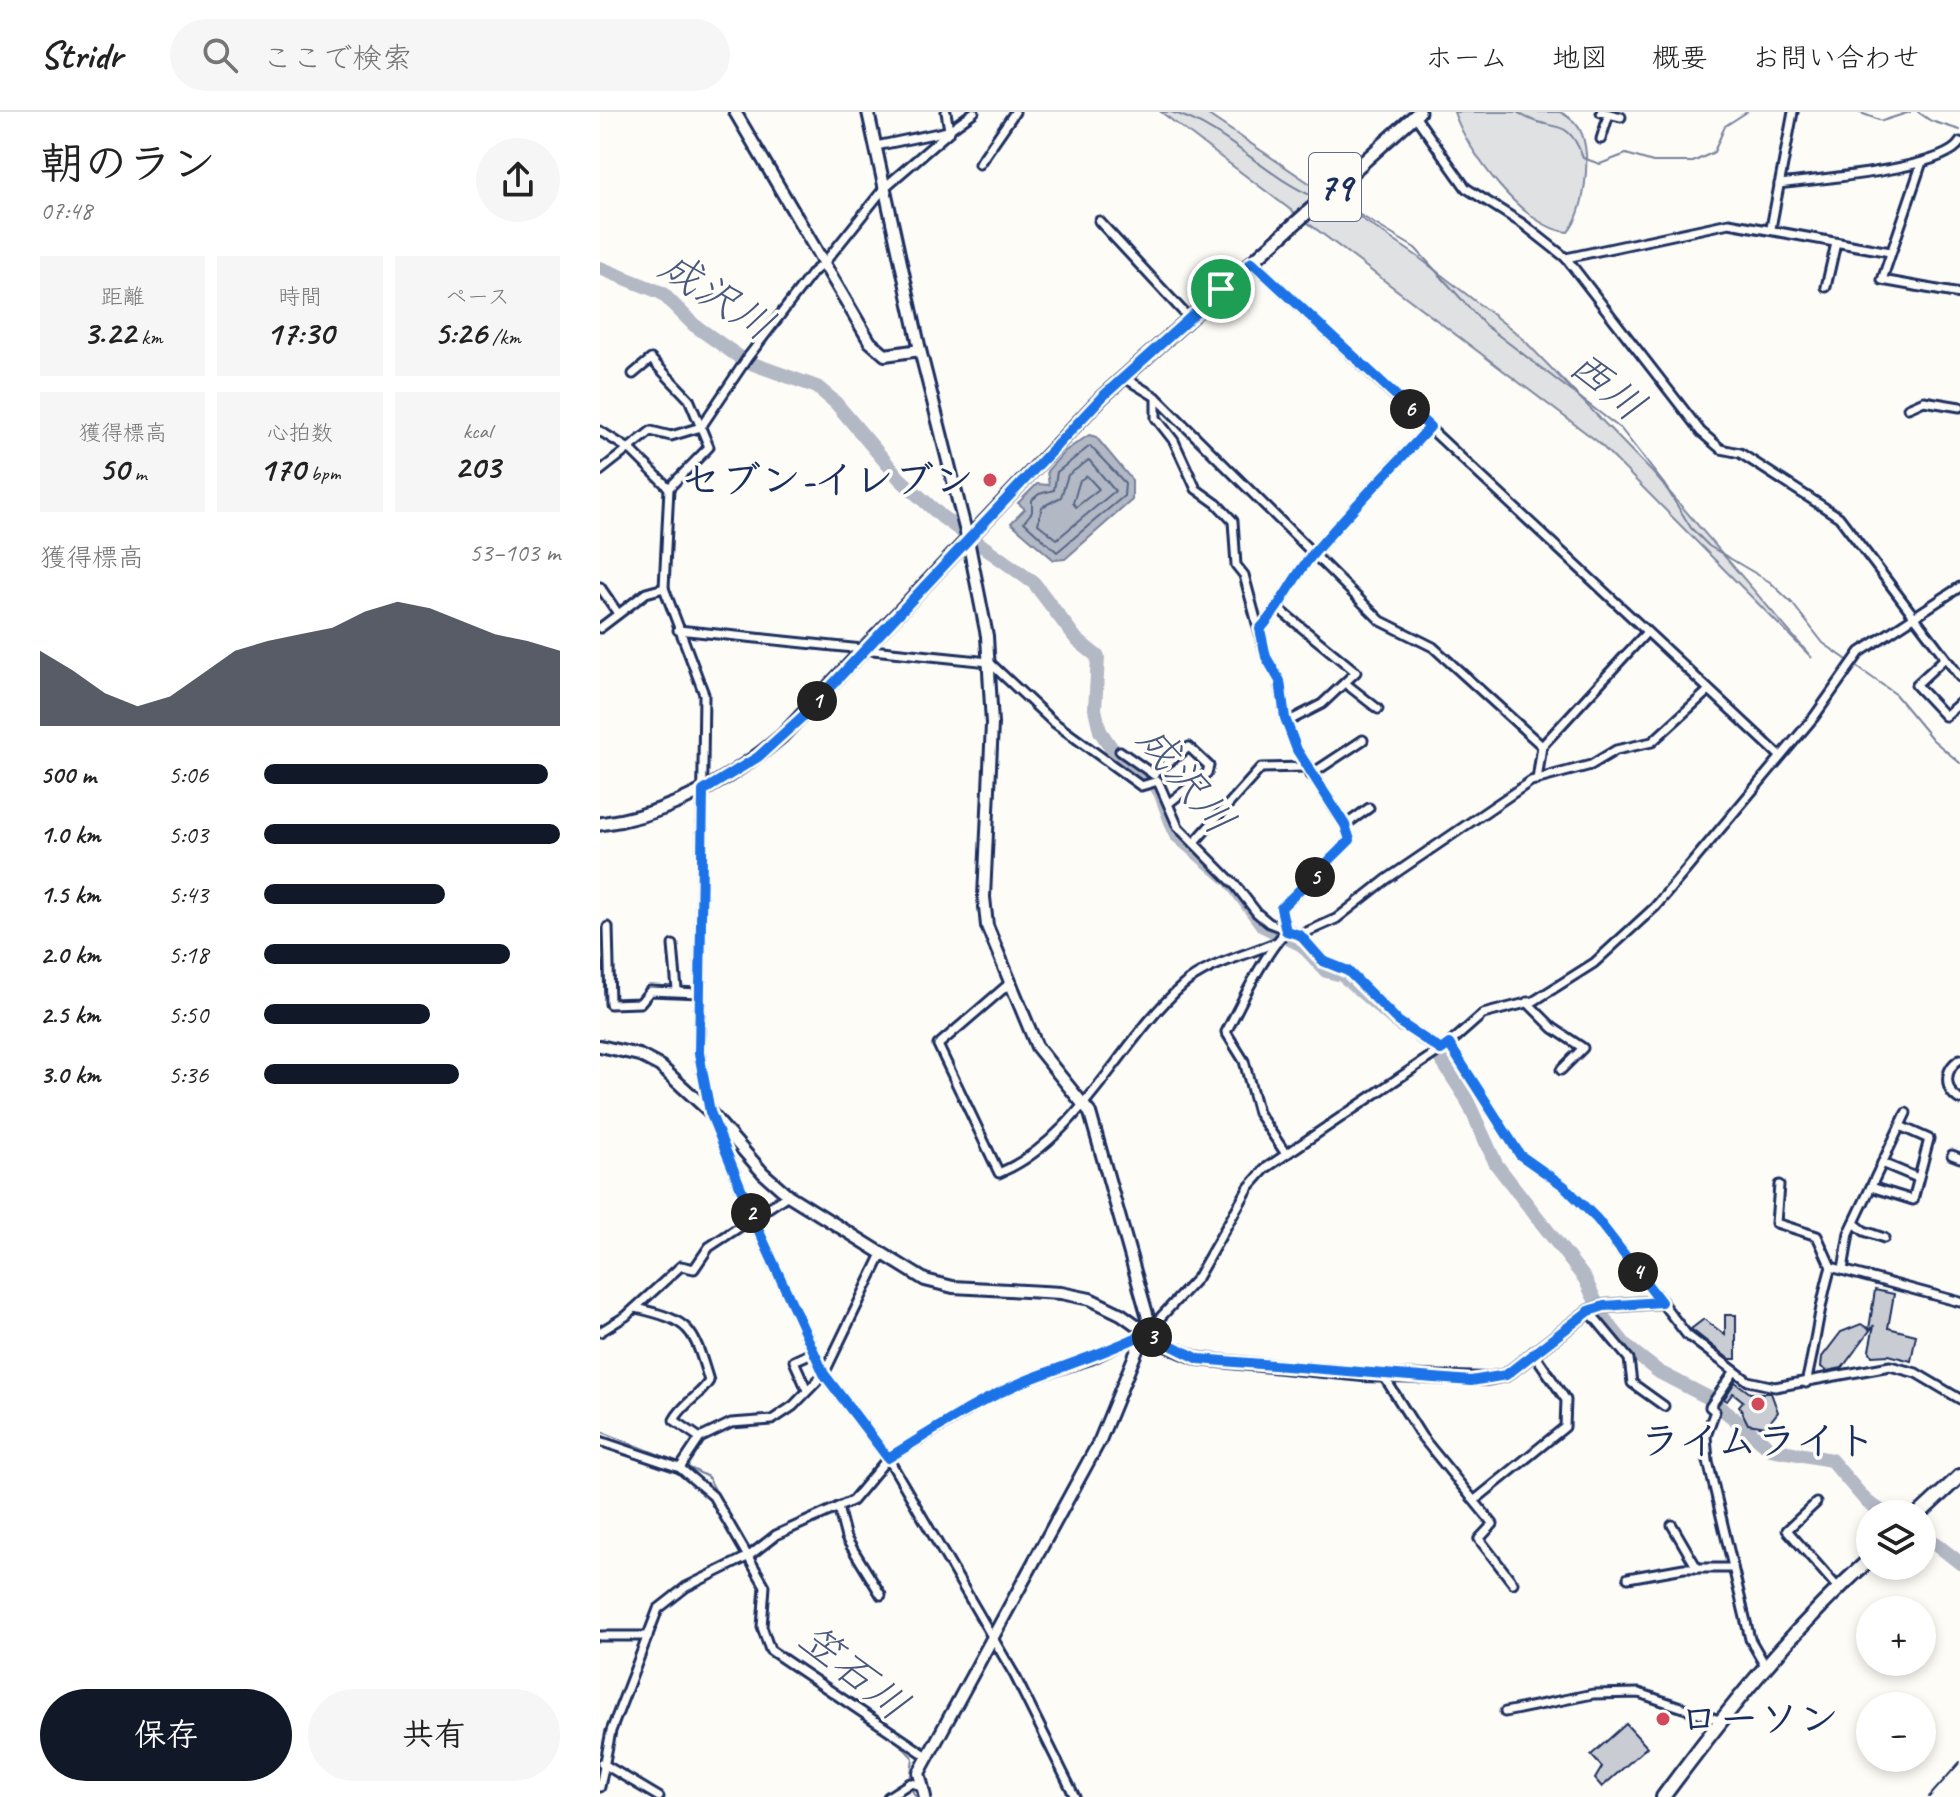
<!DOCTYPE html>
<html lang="ja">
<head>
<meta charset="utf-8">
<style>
  :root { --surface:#fff; --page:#f6f6f6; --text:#222; --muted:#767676; --line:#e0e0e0; --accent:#111827 }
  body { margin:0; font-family:Caveat,"Klee One",sans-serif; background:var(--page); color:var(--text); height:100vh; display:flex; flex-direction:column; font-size:30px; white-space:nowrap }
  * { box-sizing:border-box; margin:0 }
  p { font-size:26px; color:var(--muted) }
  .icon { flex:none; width:44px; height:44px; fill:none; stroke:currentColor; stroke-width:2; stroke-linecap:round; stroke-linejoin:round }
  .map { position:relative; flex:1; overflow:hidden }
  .details { display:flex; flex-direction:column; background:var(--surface); width:600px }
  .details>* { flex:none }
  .buttons { position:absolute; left:1256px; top:1388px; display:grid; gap:16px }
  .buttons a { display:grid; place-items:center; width:80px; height:80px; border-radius:50%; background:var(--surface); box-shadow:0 4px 12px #0003; font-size:40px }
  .pin { position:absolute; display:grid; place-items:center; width:68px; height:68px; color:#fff; margin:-34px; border:4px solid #fff; border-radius:50%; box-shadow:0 2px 8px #0007 }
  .km { position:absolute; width:40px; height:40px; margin:-20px; border-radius:50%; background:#222; color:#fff; font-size:22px; line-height:40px; text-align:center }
  .round { display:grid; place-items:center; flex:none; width:84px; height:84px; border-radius:42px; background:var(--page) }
  .head { display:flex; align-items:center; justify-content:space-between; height:136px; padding:0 40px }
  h1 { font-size:44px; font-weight:700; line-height:60px }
  .metrics { display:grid; grid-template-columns:repeat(3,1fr); gap:12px; height:136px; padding:8px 40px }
  .metrics div { display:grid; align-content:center; border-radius:0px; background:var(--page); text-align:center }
  .metrics b { font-size:34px; font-weight:700 }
  .metrics small { font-size:22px; font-weight:400 }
  .metrics p { font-size:22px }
  .chart { height:224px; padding:16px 40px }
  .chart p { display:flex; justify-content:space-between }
  .chart svg { width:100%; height:144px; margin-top:8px; fill:var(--accent); opacity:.7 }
  .cta { display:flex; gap:16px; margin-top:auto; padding:16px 40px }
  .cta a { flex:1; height:92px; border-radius:48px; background:var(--accent); color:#fff; font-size:32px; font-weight:700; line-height:92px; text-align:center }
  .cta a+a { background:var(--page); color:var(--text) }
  ul { padding:0 40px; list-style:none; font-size:26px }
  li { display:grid; grid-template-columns:128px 96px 1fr; align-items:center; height:60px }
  li i { height:20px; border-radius:10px; background:var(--accent) }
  header { display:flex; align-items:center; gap:48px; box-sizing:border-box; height:112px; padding:0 40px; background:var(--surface); border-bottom:2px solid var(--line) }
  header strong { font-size:38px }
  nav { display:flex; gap:44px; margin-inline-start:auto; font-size:28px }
  .search { width:560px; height:72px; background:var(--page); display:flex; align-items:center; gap:20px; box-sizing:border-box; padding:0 28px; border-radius:44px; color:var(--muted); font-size:30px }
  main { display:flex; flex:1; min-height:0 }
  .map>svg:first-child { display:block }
  .green { fill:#e0e1e3; stroke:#7e88a0; stroke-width:2 }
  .water { fill:#b3b8c5; stroke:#76819c; stroke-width:2 }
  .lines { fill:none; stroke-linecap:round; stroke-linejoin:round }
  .shore { stroke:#586687; stroke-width:2 }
  .stream { stroke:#76819c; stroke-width:2 }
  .river { stroke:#b3b8c5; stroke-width:14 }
  .building { fill:#c9ccd3; stroke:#1b2f5e; stroke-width:2 }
  .street-casing { stroke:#1b2f5e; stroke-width:13 }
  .secondary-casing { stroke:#1b2f5e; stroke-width:16 }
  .primary-casing { stroke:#1b2f5e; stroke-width:17 }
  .highway-casing { stroke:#1b2f5e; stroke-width:18 }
  .street { stroke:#fdfcf7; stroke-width:7 }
  .secondary { stroke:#fdfcf7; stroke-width:10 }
  .primary { stroke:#fdfcf7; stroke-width:11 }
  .highway { stroke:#fdfcf7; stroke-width:12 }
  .rail { stroke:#1b2f5e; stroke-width:2 }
  .route-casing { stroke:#fff; stroke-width:16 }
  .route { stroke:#1a73e8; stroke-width:10 }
  .poi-dot { fill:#d1495b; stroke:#fdfcf7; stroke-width:3 }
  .labels { text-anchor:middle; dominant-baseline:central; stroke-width:7; stroke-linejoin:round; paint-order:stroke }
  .shield { fill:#fdfcf7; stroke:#5f6c8c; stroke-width:2 }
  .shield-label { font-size:38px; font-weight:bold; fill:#1b2f5e }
  .poi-label { font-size:40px; font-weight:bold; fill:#1b2f5e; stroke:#fdfcf7; text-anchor:end }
  .water-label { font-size:42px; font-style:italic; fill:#49587d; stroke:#fdfcf7 }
</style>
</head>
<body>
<header>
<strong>Stridr</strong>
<div class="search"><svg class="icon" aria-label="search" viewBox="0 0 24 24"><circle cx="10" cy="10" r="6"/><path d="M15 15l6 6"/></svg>ここで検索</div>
<nav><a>ホーム</a><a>地図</a><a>概要</a><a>お問い合わせ</a></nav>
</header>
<main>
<section class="details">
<div class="head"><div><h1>朝のラン</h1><p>07:48</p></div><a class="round"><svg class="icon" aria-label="share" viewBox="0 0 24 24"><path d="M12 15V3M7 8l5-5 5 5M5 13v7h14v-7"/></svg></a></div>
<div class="metrics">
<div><p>距離</p><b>3.22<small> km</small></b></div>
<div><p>時間</p><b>17:30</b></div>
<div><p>ペース</p><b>5:26<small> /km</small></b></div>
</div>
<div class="metrics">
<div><p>獲得標高</p><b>50<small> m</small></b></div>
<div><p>心拍数</p><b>170<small> bpm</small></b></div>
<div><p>kcal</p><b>203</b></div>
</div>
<div class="chart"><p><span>獲得標高</span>53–103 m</p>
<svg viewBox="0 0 160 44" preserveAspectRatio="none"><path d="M0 44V21L10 27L20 34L30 38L40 35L50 28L60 21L70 18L80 16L90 14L100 9L110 6L120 8L130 12L140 16L150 18L160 21V44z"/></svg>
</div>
<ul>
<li><b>500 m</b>5:06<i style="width:96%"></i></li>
<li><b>1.0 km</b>5:03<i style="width:100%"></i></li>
<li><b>1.5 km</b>5:43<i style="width:61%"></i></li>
<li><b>2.0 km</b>5:18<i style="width:83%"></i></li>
<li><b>2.5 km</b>5:50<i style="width:56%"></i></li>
<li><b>3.0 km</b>5:36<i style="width:66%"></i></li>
</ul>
<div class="cta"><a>保存</a><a>共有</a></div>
</section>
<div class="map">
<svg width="1360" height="1685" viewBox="0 0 1360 1685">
  <rect width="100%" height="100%" fill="#fdfcf7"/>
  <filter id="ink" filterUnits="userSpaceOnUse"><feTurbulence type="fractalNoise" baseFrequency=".0125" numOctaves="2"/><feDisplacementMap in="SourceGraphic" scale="16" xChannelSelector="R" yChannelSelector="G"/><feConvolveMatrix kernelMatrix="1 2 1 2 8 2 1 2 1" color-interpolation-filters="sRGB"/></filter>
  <g filter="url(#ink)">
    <!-- green -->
    <g class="green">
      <polygon points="561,0 604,0 817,144 919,223 1053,361 1212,546 998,330"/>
      <path d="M854,0H960C970,5 978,11 982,22C991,47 985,100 968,120C924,117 867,39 854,0Z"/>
    </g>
    <!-- water -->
    <polygon class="water" points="489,323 496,325 532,368 532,388 465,447 454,448 411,411 425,397 418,391 437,372 449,373 447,359 465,339"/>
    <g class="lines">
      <!-- shore -->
      <g class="shore">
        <polygon points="490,334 525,371 524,384 457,440 424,410 432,400 432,388 439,382 454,378 457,360"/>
        <polygon points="489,348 515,379 457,427 438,412 442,395 461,385 468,363"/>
        <polygon points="487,364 499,377 476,395 473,391 480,368"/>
      </g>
      <!-- stream -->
      <g class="stream">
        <path d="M571,0C627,16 664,65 717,86"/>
        <path d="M917,0C950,23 967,0 983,46L1000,52L1026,42L1053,50H1093L1114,40L1125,14L1147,0"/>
        <polyline points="1258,0 1282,9 1310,0"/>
        <polyline points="1318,0 1331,9 1360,18"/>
        <polyline points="727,90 755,100 815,136 885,213 1021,317 1064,372 1091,416 1109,434 1170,470 1192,491 1223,531 1294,581 1333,628 1360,651"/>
        <polyline points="0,1319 80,1351"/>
        <polyline points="86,1354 108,1365 147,1436"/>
        <polyline points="167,1497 167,1519"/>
        <polyline points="170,1528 179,1540 271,1602"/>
        <polyline points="292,1624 313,1646 310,1669"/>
        <polyline points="310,1675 316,1685"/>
      </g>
      <!-- river -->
      <g class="river">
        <polyline points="0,156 62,181 94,213 145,249 217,275 235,290 300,367 342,405 434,471 477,528 498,545 495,597 500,619 512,637 548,666 560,680 576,723 630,769 663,814 702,833 726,859 742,863 801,914"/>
        <polyline points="819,925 831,932 866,986 896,1052 985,1167 1003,1205 1027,1235 1059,1260 1109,1286 1171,1337 1231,1348 1267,1390 1286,1402"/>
        <polyline points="1322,1421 1360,1451"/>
      </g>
    </g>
    <!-- building -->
    <g class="building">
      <polygon points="1275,1178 1294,1182 1288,1216 1316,1223 1311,1249 1289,1243 1272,1244 1269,1238 1274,1213 1242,1256 1227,1259 1221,1255 1222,1245 1241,1220 1261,1212 1269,1217"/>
      <polygon points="1125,1203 1136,1203 1136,1247 1129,1247 1091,1217 1104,1207 1125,1223"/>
      <polygon points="1135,1270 1150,1281 1171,1281 1178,1300 1166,1315 1148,1312 1139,1294 1143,1289 1133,1281 1127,1289 1124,1287"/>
      <polygon points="1026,1612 1047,1635 1002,1675 995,1667 1002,1655 991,1643"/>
    </g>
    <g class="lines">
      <defs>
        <g id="street">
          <polyline points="346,0 349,18"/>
          <polyline points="1001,0 1021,5"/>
          <polyline points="815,4 866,76 923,112 966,146 1101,320 1121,337 1140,341 1239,405 1360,565"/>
          <polyline points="349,18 374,0"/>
          <polyline points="1001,27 1009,2"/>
          <polyline points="276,34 348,19"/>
          <polyline points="379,52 415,0"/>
          <polyline points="1321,53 1282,168 1360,182"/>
          <path d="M1179,72C1215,67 1344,58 1360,30"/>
          <polyline points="499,109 589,206"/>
          <polyline points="1171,116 1193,0"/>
          <polyline points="966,146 1129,111 1290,140"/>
          <polyline points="652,150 1180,644"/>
          <polyline points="1226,175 1236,131"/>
          <polyline points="33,262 51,247 89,287 109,335 69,376 64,476 104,582 99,941 110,1000 153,1106 224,1262 288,1346 415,1564 475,1685"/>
          <polyline points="523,265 556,285 781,509 833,535 942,634 1046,521"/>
          <polyline points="556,285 556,306 574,329 596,377 617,392 633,409 636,453 644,463 666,545 680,569 685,606 697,638 745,713 750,728 681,796 686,819"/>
          <polyline points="1308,296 1324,289 1360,295"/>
          <polyline points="0,319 32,339 69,376"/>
          <polyline points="0,359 51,319 71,324 101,315 148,245 213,160 225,150 285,75 350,19"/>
          <polyline points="0,475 17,500"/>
          <polyline points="679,497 756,560 722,592 687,610"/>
          <polyline points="0,516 46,481 64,476"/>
          <path d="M660,517C682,494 692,466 713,442C750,398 791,357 830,315"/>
          <polyline points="78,518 389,550 452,609 541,674 558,669 578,715 636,774 657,801 669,811 700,823 723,849 748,859 799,910 841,938"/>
          <polyline points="1345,546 1316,573 1345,604 1360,591"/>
          <polyline points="745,571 778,597"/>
          <polyline points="520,639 554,663"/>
          <polyline points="553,662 589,635 609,654 607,661 569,691"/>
          <polyline points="710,663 763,628"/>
          <polyline points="937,668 942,634"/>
          <polyline points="745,713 769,696"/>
          <polyline points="594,731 661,656 706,655"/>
          <polyline points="8,815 10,892 40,891 50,879 100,881"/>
          <polyline points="700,823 736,807 787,767 931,669 991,653 1016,638 1052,630 1109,578"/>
          <polyline points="73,833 77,878"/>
          <path d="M410,871L338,933L399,1061C477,1029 520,929 582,874C606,852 647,843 677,830"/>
          <polyline points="927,890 953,916 983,936 961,958"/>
          <polyline points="849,932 920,1043 964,1074 997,1107 1087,1223 1148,1269 1175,1275 1290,1254 1316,1261 1360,1287"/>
          <path d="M1360,947C1343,958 1344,978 1360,988"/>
          <path d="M686,1042L658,1001L644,949L626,920C643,888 661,847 686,819"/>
          <polyline points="1352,1043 1360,1046"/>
          <polyline points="1282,1051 1318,1066"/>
          <path d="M1179,1073L1176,1111L1217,1124L1231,1155C1219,1193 1216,1231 1206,1271"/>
          <polyline points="1271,1075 1313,1088 1329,1027 1300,1014"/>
          <polyline points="1254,1111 1264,1119 1284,1126"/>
          <polyline points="1231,1155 1360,1190"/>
          <polyline points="1243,1158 1249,1121 1306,1001"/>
          <path d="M36,1196C92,1209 93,1216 109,1269C99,1285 83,1291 74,1308L100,1326"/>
          <polyline points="989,1199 1029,1247 1032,1271 1064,1294"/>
          <polyline points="0,1220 26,1204 81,1154 94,1157 109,1135 188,1083"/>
          <polyline points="1134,1260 1110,1295 1115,1299 1106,1324 1108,1349 1150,1527 1166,1555"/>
          <polyline points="783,1263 822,1325 893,1412 879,1427 913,1471"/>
          <polyline points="207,1278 194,1249 214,1240"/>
          <polyline points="0,1329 80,1356 113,1384 165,1474 162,1515 170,1538 327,1644"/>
          <polyline points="80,1356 100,1326 131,1311 172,1308 193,1294 224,1262 282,1142"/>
          <polyline points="875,1388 965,1315 966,1288 933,1240"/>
          <polyline points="1216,1391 1187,1418 1238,1476"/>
          <polyline points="238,1395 246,1426 281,1483"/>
          <polyline points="1072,1413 1097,1456"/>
          <polyline points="1028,1466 1084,1456 1133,1456"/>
          <polyline points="0,1524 48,1524"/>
          <polyline points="905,1600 993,1582 1039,1581 1119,1608"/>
          <polyline points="2,1651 59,1685"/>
          <polyline points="0,1675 11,1619 58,1497 86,1475 149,1444 176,1423 252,1389 288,1346 385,1288 429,1267 492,1247 546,1221 597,1166 649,1075 666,1056 849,932 883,902 934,889 994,851 1055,795 1214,605 1260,540 1360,475"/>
          <polyline points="288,1685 310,1671 319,1673"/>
        </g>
        <g id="secondary">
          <polyline points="135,0 270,230 285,243 320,238"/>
          <polyline points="268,0 320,238 368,428 387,524 392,612 384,785 387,814 437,935 490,1001 549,1209 500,1328 319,1661 325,1685"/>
          <polyline points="0,934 39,943 60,954 110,1000 163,1061 188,1083 325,1168 353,1175 461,1181 490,1187 521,1202 563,1232 599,1247 763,1263 886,1267 906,1263 989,1199 1004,1194 1061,1190"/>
        </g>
        <path id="primary" d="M0,712C70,703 129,669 182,624L502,285L819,0"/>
        <g id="highway">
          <polyline points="1319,1402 1360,1364"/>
          <path d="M1063,1685C1126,1600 1191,1518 1270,1447"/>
        </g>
      </defs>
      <!-- street casing -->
      <use href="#street" class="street-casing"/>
      <!-- secondary casing -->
      <use href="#secondary" class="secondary-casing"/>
      <!-- primary casing -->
      <use href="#primary" class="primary-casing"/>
      <!-- highway casing -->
      <use href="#highway" class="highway-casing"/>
      <!-- street -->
      <use href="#street" class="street"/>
      <!-- secondary -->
      <use href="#secondary" class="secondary"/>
      <!-- primary -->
      <use href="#primary" class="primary"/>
      <!-- highway -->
      <use href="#highway" class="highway"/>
      <!-- rail -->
      <polyline class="rail" points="1329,1685 1360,1650"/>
    </g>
  </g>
  <g class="lines" filter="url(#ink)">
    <defs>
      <path id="route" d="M652,150L830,315C791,358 750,398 713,442C692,466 682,494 660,517L666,545L680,569L685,606L697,638L745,713L750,728L681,796L686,819L700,823L723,849L748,859L799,910L841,938L849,932L920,1043L964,1074L997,1107L1061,1190L1004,1194L989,1199L906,1263L871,1269L599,1247L546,1221C508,1240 469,1252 430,1267C380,1287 334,1318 288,1346L224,1262L153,1106L110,1000L99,941L103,679L158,645L202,605L502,285Z"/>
    </defs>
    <!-- route casing -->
    <use href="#route" class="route-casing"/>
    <!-- route -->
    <use href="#route" class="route"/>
  </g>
  <!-- markers -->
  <g class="poi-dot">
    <circle cx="390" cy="368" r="8"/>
    <circle cx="1158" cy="1292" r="8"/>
    <circle cx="1063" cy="1607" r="8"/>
  </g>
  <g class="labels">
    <!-- shield labels -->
    <rect class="shield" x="709" y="41" width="52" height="68" rx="6"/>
    <g class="shield-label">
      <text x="735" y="75">79</text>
    </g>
    <!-- poi labels -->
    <g class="poi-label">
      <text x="374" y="368">セブン-イレブン</text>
      <text x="1158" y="1329" text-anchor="middle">ライムライト</text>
      <text x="1079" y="1607" text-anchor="start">ローソン</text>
    </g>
    <!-- water labels -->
    <g class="water-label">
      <text transform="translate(117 184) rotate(33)">成沢川</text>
      <text transform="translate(1007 274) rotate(39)">西川</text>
      <text transform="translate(586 668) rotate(51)">成沢川</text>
      <text transform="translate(254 1560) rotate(39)">笠石川</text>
    </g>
  </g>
</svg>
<div class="buttons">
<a><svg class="icon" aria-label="layers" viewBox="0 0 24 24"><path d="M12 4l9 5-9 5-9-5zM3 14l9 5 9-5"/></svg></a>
<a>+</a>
<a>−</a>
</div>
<div class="pin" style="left:621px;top:177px;background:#1e9e55"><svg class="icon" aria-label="arrive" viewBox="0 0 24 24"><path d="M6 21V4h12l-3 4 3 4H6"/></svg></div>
<b class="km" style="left:217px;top:589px">1</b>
<b class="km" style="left:151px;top:1101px">2</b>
<b class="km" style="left:552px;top:1225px">3</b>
<b class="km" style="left:1038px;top:1160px">4</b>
<b class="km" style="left:715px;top:765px">5</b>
<b class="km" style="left:810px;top:297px">6</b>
</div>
</main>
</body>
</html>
